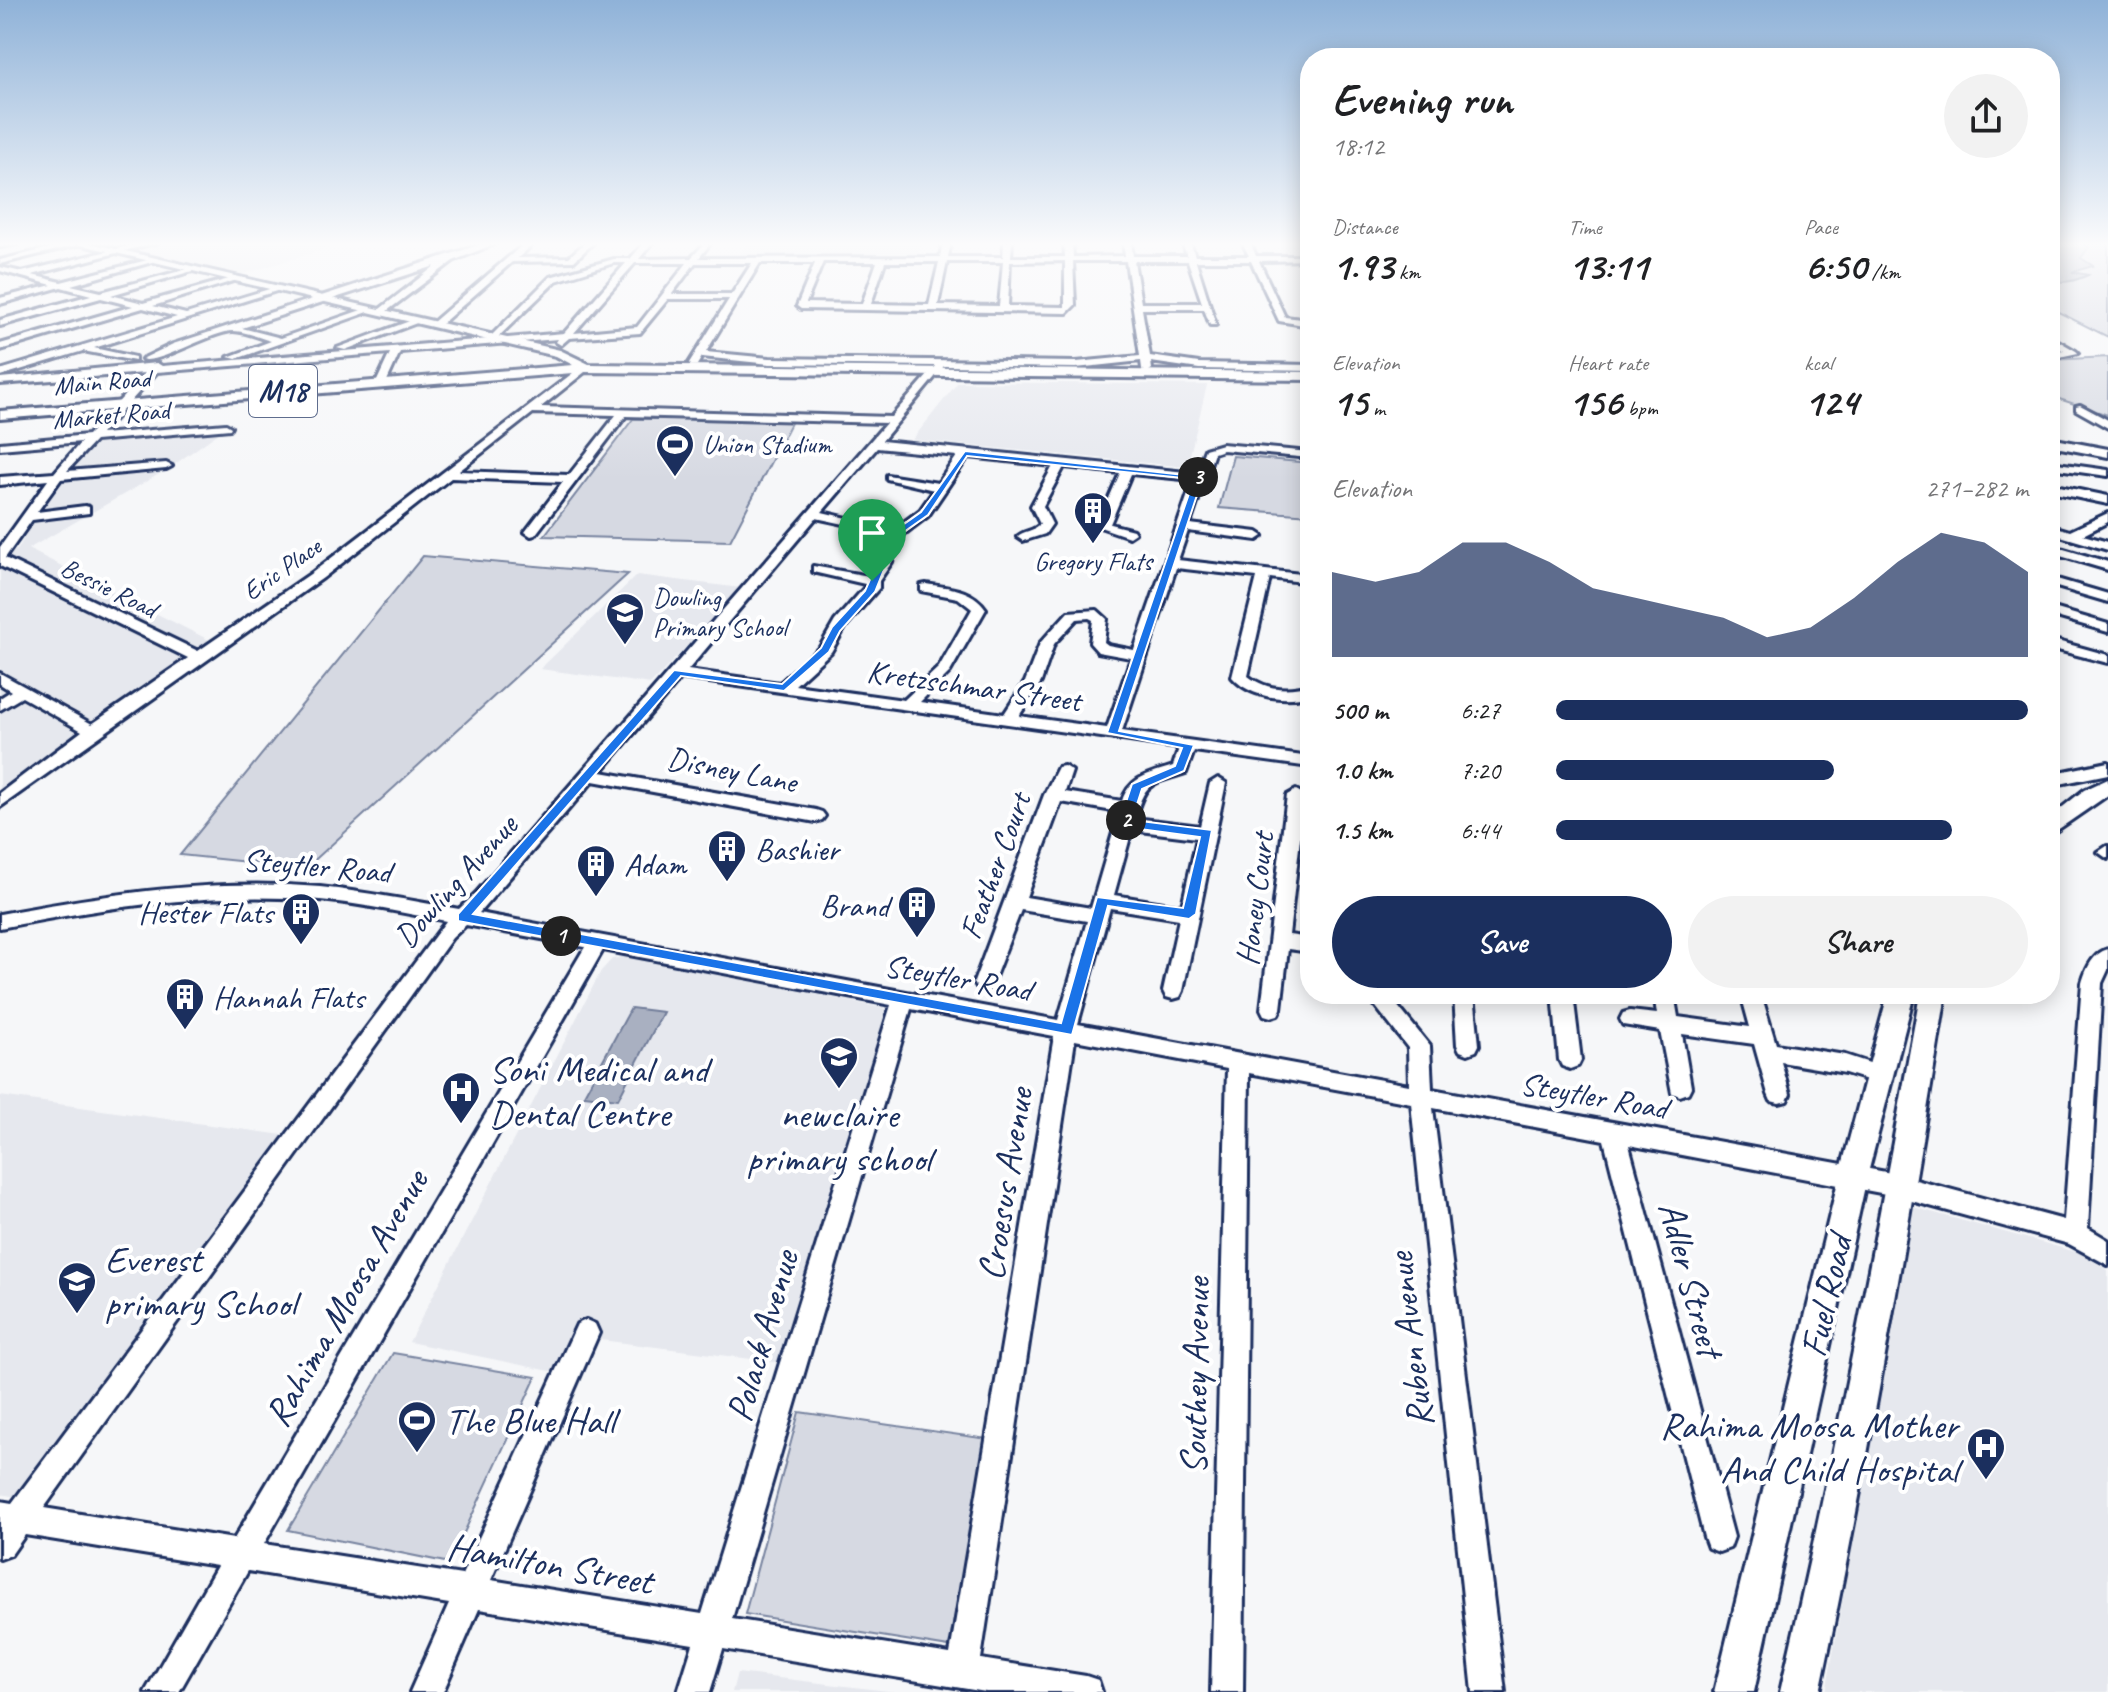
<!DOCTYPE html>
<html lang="en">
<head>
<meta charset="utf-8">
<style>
  :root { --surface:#fff; --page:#f2f2f2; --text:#202124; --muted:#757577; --accent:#1b2f5e }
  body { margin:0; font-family:Caveat,sans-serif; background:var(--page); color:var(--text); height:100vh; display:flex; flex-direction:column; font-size:30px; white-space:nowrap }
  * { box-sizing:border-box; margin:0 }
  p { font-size:26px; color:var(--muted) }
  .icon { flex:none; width:44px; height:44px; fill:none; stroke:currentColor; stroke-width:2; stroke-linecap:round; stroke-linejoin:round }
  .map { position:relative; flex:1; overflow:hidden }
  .sheet { position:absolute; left:1300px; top:48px; width:760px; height:956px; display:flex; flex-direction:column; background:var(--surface); border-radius:32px; box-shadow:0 4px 20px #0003 }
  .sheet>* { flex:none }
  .pin { position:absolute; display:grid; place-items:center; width:68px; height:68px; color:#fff; margin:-82px -34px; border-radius:50% 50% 50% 0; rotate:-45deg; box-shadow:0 0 8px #0007 }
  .pin .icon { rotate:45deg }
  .km { position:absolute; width:40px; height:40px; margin:-20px; border-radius:50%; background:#222; color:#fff; font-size:22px; line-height:40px; text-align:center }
  .round { display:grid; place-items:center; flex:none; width:84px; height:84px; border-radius:42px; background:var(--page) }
  .overview { display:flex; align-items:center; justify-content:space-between; height:136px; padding:0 32px }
  h1 { font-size:44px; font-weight:600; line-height:60px }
  .figures { display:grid; grid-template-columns:repeat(3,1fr); gap:12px; height:136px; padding:8px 32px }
  .figures div { display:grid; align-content:center }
  .figures b { font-size:40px; font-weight:600 }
  .figures small { font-size:22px; font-weight:400 }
  .figures p { font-size:22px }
  .chart { height:224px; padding:16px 32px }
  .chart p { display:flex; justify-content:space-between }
  .chart svg { width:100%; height:144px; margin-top:8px; fill:var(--accent); opacity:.7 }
  .button { display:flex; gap:16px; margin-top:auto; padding:16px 32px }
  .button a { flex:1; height:92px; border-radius:48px; background:var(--accent); color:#fff; font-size:32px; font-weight:600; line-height:92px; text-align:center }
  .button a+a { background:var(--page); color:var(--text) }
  ul { padding:0 32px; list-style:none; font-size:26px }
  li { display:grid; grid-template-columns:128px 96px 1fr; align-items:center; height:60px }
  li i { height:20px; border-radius:10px; background:var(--accent) }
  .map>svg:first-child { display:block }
  .built { fill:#e6e8ee }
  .green { fill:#d6d9e2; stroke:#7884a0; stroke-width:2 }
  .water { fill:#a9b0c1; stroke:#707c99; stroke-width:2 }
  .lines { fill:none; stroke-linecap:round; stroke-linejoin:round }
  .minor-casing { stroke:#1b2f5e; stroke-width:6 }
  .major-casing { stroke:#1b2f5e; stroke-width:6 }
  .minor { fill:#fff; fill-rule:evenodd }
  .major { fill:#fff; fill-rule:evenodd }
  .route { fill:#1a73e8; stroke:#fff; stroke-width:2; fill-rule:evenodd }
  .labels { text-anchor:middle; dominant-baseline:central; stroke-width:8; stroke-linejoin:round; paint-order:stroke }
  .far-street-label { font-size:26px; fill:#1b2f5e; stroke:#fff }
  .far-poi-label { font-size:26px; fill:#1b2f5e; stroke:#fff; text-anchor:start }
  .shield { fill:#fff; stroke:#5f6d8e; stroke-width:2 }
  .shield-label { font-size:30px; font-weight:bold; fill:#1b2f5e }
  .street-label { font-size:32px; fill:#1b2f5e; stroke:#fff }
  .poi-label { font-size:32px; fill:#1b2f5e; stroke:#fff; text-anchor:start }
  .near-poi-label { font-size:38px; fill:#1b2f5e; stroke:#fff; text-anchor:start }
  .near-street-label { font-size:38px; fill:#1b2f5e; stroke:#fff }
</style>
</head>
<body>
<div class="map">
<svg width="2108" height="1692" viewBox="0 0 2108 1692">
  <rect width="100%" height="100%" fill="#f6f7f9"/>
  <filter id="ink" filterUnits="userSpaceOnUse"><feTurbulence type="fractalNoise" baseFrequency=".0125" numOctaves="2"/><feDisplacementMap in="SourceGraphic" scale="16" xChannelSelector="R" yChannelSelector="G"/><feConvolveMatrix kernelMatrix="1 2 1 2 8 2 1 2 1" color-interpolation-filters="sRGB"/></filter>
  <g filter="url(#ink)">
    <!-- built -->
    <g class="built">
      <polygon points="161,242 349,242 240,275 129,250"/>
      <polygon points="751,242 922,242 918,257 737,257"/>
      <polygon points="958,382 1056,383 1207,385 1187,467 912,440"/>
      <polygon points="223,430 168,469 28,549 217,644 0,803 0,560 18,549 56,479 93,441"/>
      <polygon points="637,575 741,588 651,684 540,669"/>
      <polygon points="628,956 893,1010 790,1364 577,1337 560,1373 409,1342 601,971 612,959"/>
      <polygon points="0,1096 283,1135 23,1498 0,1494"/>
      <polygon points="1913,1207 2080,1253 2108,1270 2108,1692 1826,1692"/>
      <polygon points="737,1673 896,1692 732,1692"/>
    </g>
    <!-- green -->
    <g class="green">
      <polygon points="2050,242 2108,242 2108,337 2050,308"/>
      <polygon points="2108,357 2108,415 2050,396 2050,360"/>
      <polygon points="633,419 793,419 730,541 544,536"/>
      <polygon points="1233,456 1310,463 1310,515 1219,508"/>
      <polygon points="423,556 628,574 306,868 180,855"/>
      <polygon points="393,1353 536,1377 450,1563 288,1530"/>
      <polygon points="799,1412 988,1439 949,1647 745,1614"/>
    </g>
    <!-- water -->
    <g class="water">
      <path d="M2050,242H2108V243L2084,244L2089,247L2081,258L2093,266L2072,272L2088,275C2075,281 2064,284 2050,280Z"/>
      <polygon points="631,1008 663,1012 618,1099 584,1095"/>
    </g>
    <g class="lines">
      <defs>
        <g id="minor">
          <polygon points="19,242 18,244 0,247 0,243"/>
          <polygon points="75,242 89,242 0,264 0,260"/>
          <polygon points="145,242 158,242 32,275 61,282 155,258 159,260 71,285 101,292 195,267 199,269 111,295 143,303 236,277 240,279 153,306 186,314 276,287 283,289 94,348 135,357 135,361 83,351 0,376 0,370 177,317 143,308 0,350 0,344 133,306 101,298 0,326 0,320 91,295 61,287 0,304 0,298 52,285 0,271 0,267 22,272"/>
          <path d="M488,242H499L453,261L383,314L376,312L435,266L242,328L281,338L367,308L374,310L236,359L228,357L271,341C260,338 245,331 233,331C212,331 156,366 142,359L173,344Z"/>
          <polygon points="526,242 535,242 518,258 569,257 586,242 594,242 574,261 512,262 438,327 432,327 432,323"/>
          <path d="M645,242H653L639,259L691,258L705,243L709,245L699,258L940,257L943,242H951L948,257H1003L1004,242H1012L1011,257H1065L1064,242H1072L1073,257L1125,256L1123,242H1131L1133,256H1187L1182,242H1190L1195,256H1249L1242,242H1250L1256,256H1310V260L1259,261L1285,317L1310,320V326L1279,321L1251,261H1196L1216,325H1210L1204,309H1142L1150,356L1199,363L1310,365V371L1199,369L1151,362L1152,369L1147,372L1142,369L1141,361L1076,368L944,366L882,441L1196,473L1205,449L1222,444L1310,452V458L1223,450L1214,453L1190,524L1257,532L1263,536L1257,540L1188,531L1178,560L1310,575V583L1270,578L1248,676C1266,690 1288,691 1310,685V695C1285,702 1250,698 1232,677L1257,577L1176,568L1122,731L1310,757V767L1194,751L1186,773C1150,785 1146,780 1135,818L1200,826L1210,783L1218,778L1226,783L1183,991L1180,997L1173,999L1166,997L1163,991L1179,919L1110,908L1078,1024L1409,1085L1408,1048L1366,994H1388L1430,1046L1432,1089L1886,1172L2064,1220L2082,983C2086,969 2093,953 2108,949V970L2102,983L2088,1228L2108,1240V1265L2069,1244L1886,1194L1629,1145L1734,1537L1730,1548L1719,1552L1708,1548L1704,1537L1604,1140L1433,1108L1505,1692H1473L1411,1103L1249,1073L1243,1692H1211L1227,1069L1075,1040L981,1659L1086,1676L1098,1680L1102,1692H986L723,1649L710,1692H678L693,1644L479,1609L443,1692H410L449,1604L248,1571L179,1692H145L217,1566L25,1535L11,1555L0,1559V1501L12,1503L446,921C404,913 363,904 320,900C212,891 105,907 0,928V914C106,894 213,878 320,887C367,892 413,901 459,909L476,893L886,423L626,416L535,535L531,536L525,532L563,482L451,478L323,578L0,807V793L82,731L22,697L0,710V698L11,691L0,684V673L92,724L188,658L0,566V547L48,480L0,485V477L54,473L81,442L0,449V443L88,435L145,373L0,384V378L157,363L162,366L488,339L550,277L614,259H630ZM1065,261V307L1008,306L1010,262ZM1073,261H1126L1140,356L1076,362L770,358L706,352L760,263H815L797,306L801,309L1067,313L1075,305ZM1134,261H1188L1202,303H1141ZM823,262H877L862,304L806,303ZM885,262H939L929,305L871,304ZM947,262H1003L999,306L938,305ZM614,263H626L564,333L496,339L556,281ZM635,263H687L637,327L574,333ZM695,263H752L732,294H672ZM668,299H729L689,363L691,365H697L702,357L770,364L936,366L891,417L541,407L590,368L582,366L313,572L198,651L5,558L32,520L89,513V507L85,506L37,512L61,479L166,469L172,466L166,463L67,471L95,441L230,429L231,427L226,424L101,434L157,372L390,353L376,383L381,386L386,383L400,352L558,339L556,342L561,345L569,338L640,333ZM533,413L616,415L569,475L459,471ZM877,448L957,456L938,483L887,475V479L934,490L920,510L889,533L878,562L869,576L813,566V572L865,584V587L835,621L820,647L780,683L688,670L816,518L877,531V525L822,512ZM968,457L1053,466L1031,506L1040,524C1034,532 1023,530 1017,537L1023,541L1045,534L1052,524L1043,506L1064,467L1120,473L1097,526L1129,537L1135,533L1133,530L1110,524L1131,474L1193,480L1134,650L1108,645L1104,642L1107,619L1097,610L1068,612L1040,643L1025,682L1004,714L920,702L950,672L986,609C972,588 949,588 926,584L921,585V591L958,598L972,609L939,667L904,700L795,685L831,652L846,626L879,588V581L892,562L899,538L928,516ZM1089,618L1093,620L1090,643L1098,652L1131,658L1107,728L1019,716L1041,682L1054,644L1077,619ZM681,678L1179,748L1173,766C1150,774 1130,776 1122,801L1065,792L1072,771L1064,766L1058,767L1044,795L974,982L977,987L984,990L991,987L1021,910L1087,921L1058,1020L479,913L593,781L816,822L822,820L825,816L822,812L816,810L601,772ZM1061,802L1119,812L1091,908L1026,897ZM1132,830L1197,838L1182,906L1114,895ZM466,925L585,947L234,1539L44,1508L452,938ZM603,950L891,1005L702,1614L491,1580L599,1333L595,1324L586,1320L577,1324L462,1575L264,1544ZM911,1009L1054,1036L950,1654L732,1619Z"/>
          <polygon points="415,319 422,321 345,350 337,348"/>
          <polygon points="2050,336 2076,351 2078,353 2050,359 2050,353 2064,351 2050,343"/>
          <polygon points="2080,405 2108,420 2108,428 2076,410 2076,406"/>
          <polygon points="2050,462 2108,470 2108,476 2050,468"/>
          <polygon points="2050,484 2108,496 2108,504 2050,492"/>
          <polygon points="2108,513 2108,522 2083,535 2108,542 2108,550 2050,533 2050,525 2070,531"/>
          <polygon points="2050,545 2108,562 2108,570 2050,553"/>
          <polygon points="2050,577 2108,594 2108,602 2050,585"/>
          <polygon points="2050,607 2108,624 2108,632 2050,615"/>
          <polygon points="2050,639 2108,655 2108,663 2050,648"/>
          <polygon points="1296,790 1305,795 1289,935 1310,938 1310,952 1288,949 1281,1009 1278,1015 1271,1017 1264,1015 1261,1009 1287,795"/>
          <polygon points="2107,846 2108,846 2108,859 2098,852"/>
          <polygon points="1454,994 1474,994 1479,1045 1476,1051 1468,1054 1460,1051 1457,1045"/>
          <polygon points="1553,994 1573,994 1581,1060 1578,1066 1570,1069 1562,1066 1559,1060"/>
          <polygon points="1654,994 1674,994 1678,1017 1750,1027 1741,994 1761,994 1776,1044 1845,1055 1888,1069 1891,1075 1888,1081 1880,1084 1845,1073 1781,1062 1790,1094 1787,1101 1779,1103 1771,1101 1768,1094 1754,1044 1682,1034 1691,1087 1688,1093 1680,1096 1672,1093 1660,1031 1623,1025 1620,1019 1623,1013 1630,1011 1657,1014"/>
        </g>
        <g id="major">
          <polygon points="69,242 86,242 560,350 589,364 1310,372 1310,380 585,372 0,419 0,411 573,365 556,356"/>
          <polygon points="2050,438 2108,449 2108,457 2050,446"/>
          <polygon points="2108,762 2108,774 2050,786 2050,774"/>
          <polygon points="2108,779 2108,795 2050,835 2050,817 2084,790"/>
          <polygon points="1888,994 1914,994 1867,1177 1754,1692 1714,1692 1839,1177"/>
          <path d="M1920,994H1946C1908,1228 1869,1460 1820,1692H1780C1834,1460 1878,1228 1920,994Z"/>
        </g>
      </defs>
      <!-- minor casing -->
      <use href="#minor" class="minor-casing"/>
      <!-- major casing -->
      <use href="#major" class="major-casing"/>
      <!-- minor -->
      <use href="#minor" class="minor"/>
      <!-- major -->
      <use href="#major" class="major"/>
    </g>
  </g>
  <!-- sky -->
  <linearGradient id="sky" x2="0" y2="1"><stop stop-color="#8fb2d8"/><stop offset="0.51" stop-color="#fbfbfc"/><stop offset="1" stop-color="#fbfbfc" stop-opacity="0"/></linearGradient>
  <rect width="2108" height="479" fill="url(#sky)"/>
  <!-- route -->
  <path class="route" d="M965,451L1203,477L1119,731L1194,745L1184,771L1142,789L1132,820L1212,830L1196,914L1189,919L1108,906L1072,1035L458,921V914L674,670L782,684L821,648L832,627L865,591L890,534L921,512ZM967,456L1194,479L1107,733L1182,748L1175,766L1132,784L1119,823L1125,827L1200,837L1183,908L1097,897L1061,1023L473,914L681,676L784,691L829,652L840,631L875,592L897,537L928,515Z"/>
  <!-- icons -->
  <defs>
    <symbol id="stadium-pin" viewBox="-11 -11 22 30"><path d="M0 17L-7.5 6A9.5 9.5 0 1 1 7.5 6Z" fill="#1b2f5e" stroke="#fff"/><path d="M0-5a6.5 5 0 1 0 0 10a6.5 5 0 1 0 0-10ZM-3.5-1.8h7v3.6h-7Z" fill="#fff"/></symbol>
    <symbol id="building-pin" viewBox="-11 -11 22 30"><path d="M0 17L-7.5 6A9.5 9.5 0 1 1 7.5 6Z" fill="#1b2f5e" stroke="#fff"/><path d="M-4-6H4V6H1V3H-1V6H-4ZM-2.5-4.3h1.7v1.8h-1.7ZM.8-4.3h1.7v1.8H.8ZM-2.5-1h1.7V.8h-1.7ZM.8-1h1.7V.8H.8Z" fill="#fff"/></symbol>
    <symbol id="school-pin" viewBox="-11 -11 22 30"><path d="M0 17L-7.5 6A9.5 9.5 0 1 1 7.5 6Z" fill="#1b2f5e" stroke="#fff"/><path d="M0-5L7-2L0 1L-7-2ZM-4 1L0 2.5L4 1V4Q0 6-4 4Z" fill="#fff"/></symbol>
    <symbol id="hospital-pin" viewBox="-11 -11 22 30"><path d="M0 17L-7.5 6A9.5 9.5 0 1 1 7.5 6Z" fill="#1b2f5e" stroke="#fff"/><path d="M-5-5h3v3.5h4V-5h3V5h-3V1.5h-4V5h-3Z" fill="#fff"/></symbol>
  </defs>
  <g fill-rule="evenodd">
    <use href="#stadium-pin" x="653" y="422" width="44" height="60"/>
    <use href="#building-pin" x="1071" y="489" width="44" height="60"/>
    <use href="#school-pin" x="603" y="590" width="44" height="60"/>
    <use href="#building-pin" x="705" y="827" width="44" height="60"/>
    <use href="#building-pin" x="574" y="842" width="44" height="60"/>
    <use href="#building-pin" x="895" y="883" width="44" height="60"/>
    <use href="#building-pin" x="279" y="890" width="44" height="60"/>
    <use href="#building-pin" x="163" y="975" width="44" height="60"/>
    <use href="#school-pin" x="817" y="1034" width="44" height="60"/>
    <use href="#hospital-pin" x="439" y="1069" width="44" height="60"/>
    <use href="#school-pin" x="55" y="1259" width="44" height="60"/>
    <use href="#stadium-pin" x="395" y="1398" width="44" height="60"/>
    <use href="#hospital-pin" x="1964" y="1425" width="44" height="60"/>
  </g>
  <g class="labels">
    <!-- far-street labels -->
    <g class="far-street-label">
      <text transform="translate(102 382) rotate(-5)">Main Road</text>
      <text transform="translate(111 415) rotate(-5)">Market Road</text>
      <text transform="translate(282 569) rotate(-35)">Eric Place</text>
      <text transform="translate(109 588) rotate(26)">Bessie Road</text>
    </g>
    <!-- far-poi labels -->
    <g class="far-poi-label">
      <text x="703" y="444">Union Stadium</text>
      <text x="1093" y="561" text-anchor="middle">Gregory Flats</text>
      <text x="653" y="597">Dowling<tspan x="653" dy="30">Primary School</tspan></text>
    </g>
    <!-- shield labels -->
    <rect class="shield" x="249" y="365" width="68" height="52" rx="6"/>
    <g class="shield-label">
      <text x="283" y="391">M18</text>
    </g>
    <!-- street labels -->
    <g class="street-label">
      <text transform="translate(974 686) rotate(8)">Kretzschmar Street</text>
      <text transform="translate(732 770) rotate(11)">Disney Lane</text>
      <text transform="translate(317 866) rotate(5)">Steytler Road</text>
      <text transform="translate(995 866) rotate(-70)">Feather Court</text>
      <text transform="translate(456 881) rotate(-48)">Dowling Avenue</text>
      <text transform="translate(1255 899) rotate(-83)">Honey Court</text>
      <text transform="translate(958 978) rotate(10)">Steytler Road</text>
      <text transform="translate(1594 1096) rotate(10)">Steytler Road</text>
    </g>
    <!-- poi labels -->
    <g class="poi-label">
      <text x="755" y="849">Bashier</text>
      <text x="624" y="864">Adam</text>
      <text x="889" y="905" text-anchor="end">Brand</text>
      <text x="273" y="912" text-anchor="end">Hester Flats</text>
      <text x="213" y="997">Hannah Flats</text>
    </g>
    <!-- near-poi labels -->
    <g class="near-poi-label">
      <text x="489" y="1069">Soni Medical and<tspan x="489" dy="44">Dental Centre</tspan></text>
      <text x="839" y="1114" text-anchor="middle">newclaire<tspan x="839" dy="44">primary school</tspan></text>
      <text x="105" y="1259">Everest<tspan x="105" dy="44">primary School</tspan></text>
      <text x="445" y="1420">The Blue Hall</text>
      <text x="1958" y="1425" text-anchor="end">Rahima Moosa Mother<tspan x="1958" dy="44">And Child Hospital</tspan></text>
    </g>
    <!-- near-street labels -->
    <g class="near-street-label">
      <text transform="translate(1005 1184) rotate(-81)">Croesus Avenue</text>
      <text transform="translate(1691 1279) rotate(75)">Adler Street</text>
      <text transform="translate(1826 1296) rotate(-77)">Fuel Road</text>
      <text transform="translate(346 1298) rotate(-60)">Rahima Moosa Avenue</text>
      <text transform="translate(762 1336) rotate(-74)">Polack Avenue</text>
      <text transform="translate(1410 1340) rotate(-97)">Ruben Avenue</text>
      <text transform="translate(1195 1376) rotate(-89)">Southey Avenue</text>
      <text transform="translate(550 1564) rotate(10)">Hamilton Street</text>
    </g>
  </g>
</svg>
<div class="pin" style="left:872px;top:581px;background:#1e9e55"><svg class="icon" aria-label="arrive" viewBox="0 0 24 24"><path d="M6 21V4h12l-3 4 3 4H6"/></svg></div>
<b class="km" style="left:561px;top:936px">1</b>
<b class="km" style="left:1126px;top:820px">2</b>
<b class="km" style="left:1198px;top:477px">3</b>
<section class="sheet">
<div class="overview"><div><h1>Evening run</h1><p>18:12</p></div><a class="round"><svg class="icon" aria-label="share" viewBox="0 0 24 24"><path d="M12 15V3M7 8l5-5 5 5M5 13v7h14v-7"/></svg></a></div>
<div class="figures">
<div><p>Distance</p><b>1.93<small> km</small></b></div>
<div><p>Time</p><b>13:11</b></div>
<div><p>Pace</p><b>6:50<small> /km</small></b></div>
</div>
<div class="figures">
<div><p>Elevation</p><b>15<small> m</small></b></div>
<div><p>Heart rate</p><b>156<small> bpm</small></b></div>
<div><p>kcal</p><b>124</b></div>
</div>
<div class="chart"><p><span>Elevation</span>271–282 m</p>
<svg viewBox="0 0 160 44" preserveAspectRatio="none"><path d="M0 44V18L10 21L20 18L30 9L40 9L50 15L60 23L70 26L80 29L90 32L100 38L110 35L120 26L130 15L140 6L150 9L160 18V44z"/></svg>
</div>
<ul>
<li><b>500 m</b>6:27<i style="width:100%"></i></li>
<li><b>1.0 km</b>7:20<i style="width:59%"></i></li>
<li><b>1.5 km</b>6:44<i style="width:84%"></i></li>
</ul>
<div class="button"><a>Save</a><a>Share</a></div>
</section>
</div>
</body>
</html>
